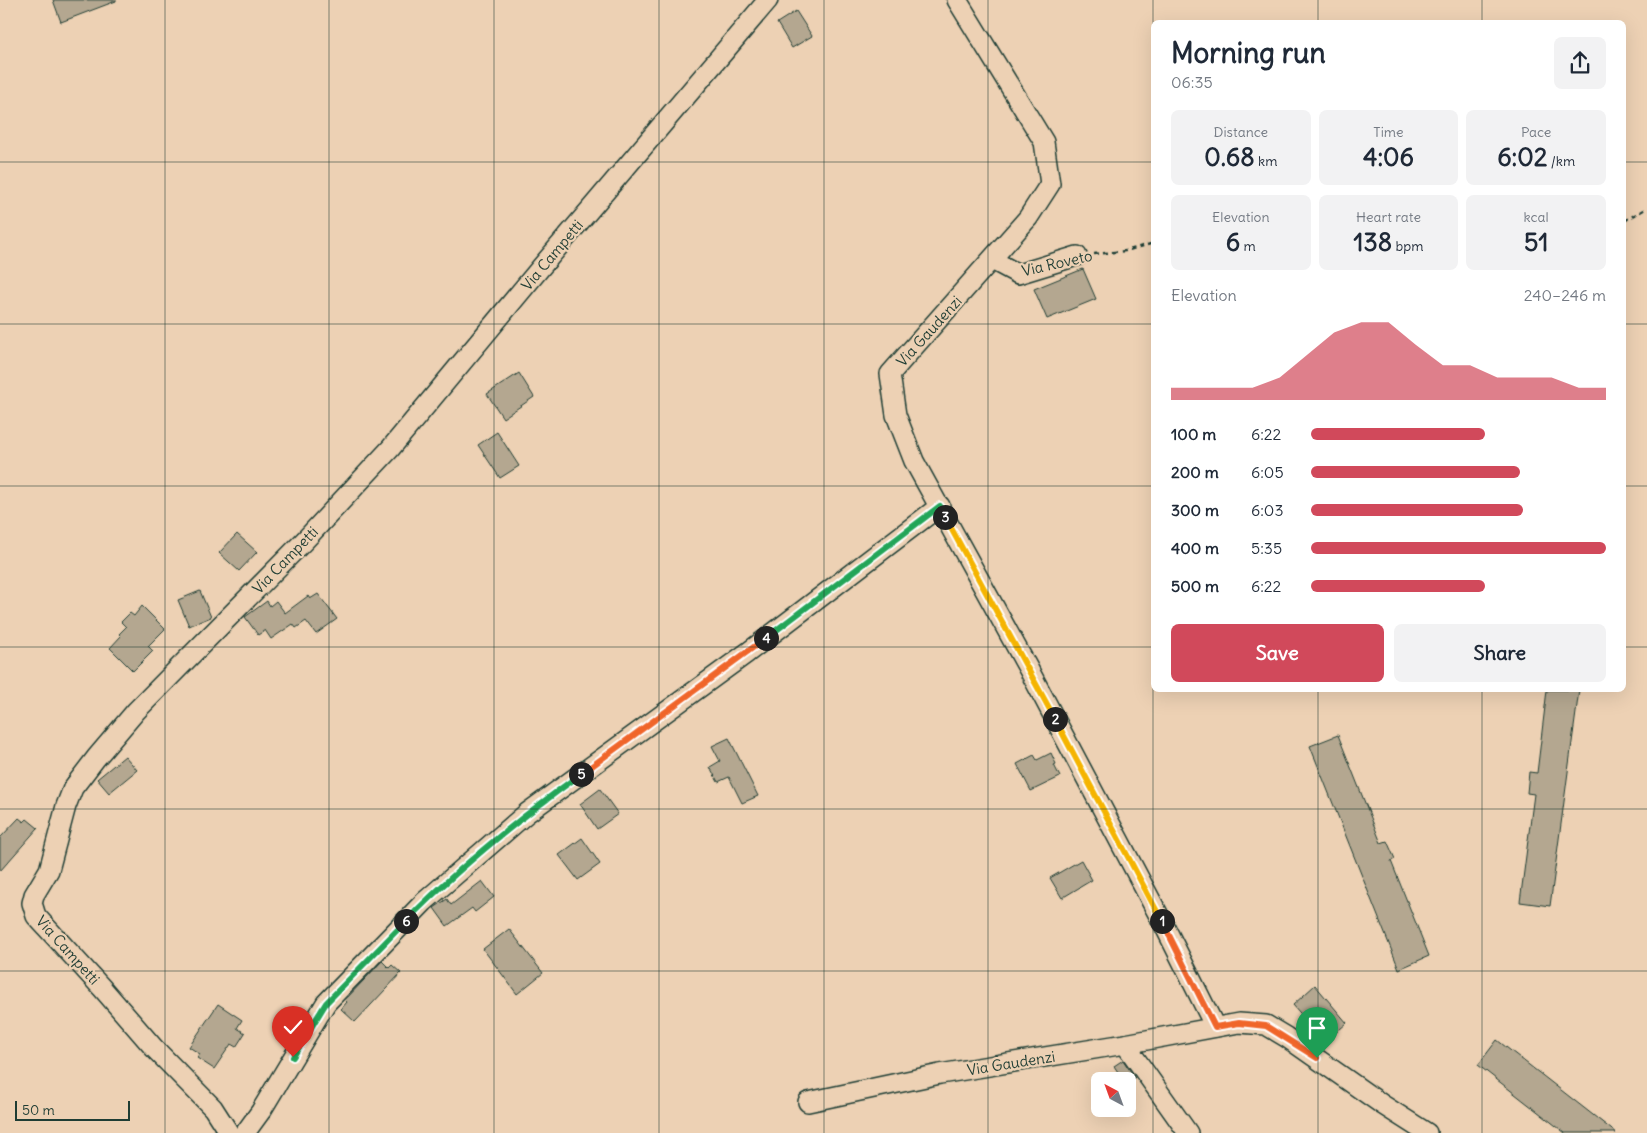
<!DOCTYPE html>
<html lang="en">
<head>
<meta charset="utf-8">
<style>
  :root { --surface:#fff; --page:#f2f2f3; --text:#1f2937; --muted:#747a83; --accent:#d1495b }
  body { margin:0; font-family:Delius,sans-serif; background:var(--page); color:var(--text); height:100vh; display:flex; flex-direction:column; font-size:19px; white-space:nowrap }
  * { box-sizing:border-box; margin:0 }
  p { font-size:16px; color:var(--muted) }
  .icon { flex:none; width:28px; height:28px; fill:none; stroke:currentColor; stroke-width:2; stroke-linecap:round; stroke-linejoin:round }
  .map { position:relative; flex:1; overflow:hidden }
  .side { position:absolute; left:1151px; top:20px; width:475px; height:672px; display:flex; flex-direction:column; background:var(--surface); border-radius:8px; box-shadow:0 5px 20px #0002 }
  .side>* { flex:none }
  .needle { width:32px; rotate:319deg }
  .controls { position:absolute; left:1091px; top:1072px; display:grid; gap:10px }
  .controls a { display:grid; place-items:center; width:45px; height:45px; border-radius:8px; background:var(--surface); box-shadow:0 5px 20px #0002; font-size:25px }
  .scale { position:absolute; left:15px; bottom:12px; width:115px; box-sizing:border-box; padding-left:5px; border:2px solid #1f3d34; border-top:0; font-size:14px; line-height:18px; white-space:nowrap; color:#1f3d34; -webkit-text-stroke:4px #edd1b4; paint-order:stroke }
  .pin { position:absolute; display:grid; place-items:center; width:42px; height:42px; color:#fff; margin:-51px -21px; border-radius:50% 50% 50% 0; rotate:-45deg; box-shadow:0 0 5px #0007 }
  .pin .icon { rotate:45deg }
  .km { position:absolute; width:25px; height:25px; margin:-12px; border-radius:50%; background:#222; color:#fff; font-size:14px; line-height:25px; text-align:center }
  .round { display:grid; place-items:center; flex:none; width:52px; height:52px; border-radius:8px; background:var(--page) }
  .overview { display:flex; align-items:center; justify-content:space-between; height:85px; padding:0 20px }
  h1 { font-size:28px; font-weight:700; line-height:38px }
  .stats { display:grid; grid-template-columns:repeat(3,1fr); gap:8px; height:85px; padding:5px 20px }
  .stats div { display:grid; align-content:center; border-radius:8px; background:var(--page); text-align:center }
  .stats b { font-size:25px; font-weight:700 }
  .stats small { font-size:14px; font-weight:400 }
  .stats p { font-size:14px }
  .chart { height:140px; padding:10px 20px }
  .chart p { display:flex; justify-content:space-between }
  .chart svg { width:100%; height:90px; margin-top:5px; fill:var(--accent); opacity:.7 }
  .cta { display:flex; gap:10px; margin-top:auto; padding:10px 20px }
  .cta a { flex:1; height:58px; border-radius:8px; background:var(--accent); color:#fff; font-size:20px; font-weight:700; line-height:58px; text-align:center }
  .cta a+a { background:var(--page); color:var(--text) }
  ul { padding:0 20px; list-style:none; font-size:16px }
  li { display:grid; grid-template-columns:80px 60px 1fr; align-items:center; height:38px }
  li i { height:12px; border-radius:6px; background:var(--accent) }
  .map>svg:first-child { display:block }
  .building { fill:#b4a790; stroke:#1f3d34 }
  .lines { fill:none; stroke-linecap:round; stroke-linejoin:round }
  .minor-casing { stroke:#1f3d34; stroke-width:22 }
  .path { stroke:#1f3d34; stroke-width:2.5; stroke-dasharray:5 4; stroke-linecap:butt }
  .minor { stroke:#edd1b4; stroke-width:19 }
  .split-1-casing { stroke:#fff; stroke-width:10 }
  .split-2-casing { stroke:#fff; stroke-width:10 }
  .split-3-casing { stroke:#fff; stroke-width:10 }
  .split-4-casing { stroke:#fff; stroke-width:10 }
  .split-5-casing { stroke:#fff; stroke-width:10 }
  .split-6-casing { stroke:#fff; stroke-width:10 }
  .split-7-casing { stroke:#fff; stroke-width:10 }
  .split-1 { stroke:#f0652b; stroke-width:6 }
  .split-2 { stroke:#f5b400; stroke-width:6 }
  .split-3 { stroke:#f5b400; stroke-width:6 }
  .split-4 { stroke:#22a559; stroke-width:6 }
  .split-5 { stroke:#f0652b; stroke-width:6 }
  .split-6 { stroke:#22a559; stroke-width:6 }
  .split-7 { stroke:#22a559; stroke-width:6 }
  .grid { fill:none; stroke:#1f3d34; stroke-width:1; stroke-opacity:0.55 }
  .labels { text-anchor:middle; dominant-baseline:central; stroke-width:4.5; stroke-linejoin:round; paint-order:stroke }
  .street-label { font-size:15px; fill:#1f3d34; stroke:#edd1b4 }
</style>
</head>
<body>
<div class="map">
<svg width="1647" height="1133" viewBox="0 0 1647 1133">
  <rect width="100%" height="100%" fill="#edd1b4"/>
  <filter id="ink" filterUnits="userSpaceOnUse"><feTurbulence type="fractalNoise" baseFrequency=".02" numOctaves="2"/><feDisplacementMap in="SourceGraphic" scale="10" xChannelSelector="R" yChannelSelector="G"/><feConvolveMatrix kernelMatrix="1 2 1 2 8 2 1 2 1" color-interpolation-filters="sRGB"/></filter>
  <g filter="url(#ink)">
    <!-- building -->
    <g class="building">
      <polygon points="53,0 116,0 116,1 61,22"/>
      <polygon points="796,11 812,36 792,48 777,23"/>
      <polygon points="1083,269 1096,299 1047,319 1034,289"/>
      <polygon points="519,373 534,397 503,418 487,394"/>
      <polygon points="497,432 519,466 500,478 478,445"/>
      <polygon points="237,534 257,552 239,571 219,553"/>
      <polygon points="200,591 211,617 189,626 178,600"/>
      <polygon points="318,594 337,619 316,634 306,621 296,628 293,624 271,639 265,630 258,635 245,617 267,601 270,606 276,601 285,613 308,596 310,599"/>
      <polygon points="142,606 165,629 148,646 153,651 133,671 110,648 121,636 119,634 126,627 121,622 130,613 134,616"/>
      <polygon points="1547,690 1579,690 1550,906 1520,902 1534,794 1527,793 1529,772 1537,773"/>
      <polygon points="1338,735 1381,843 1387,841 1395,859 1391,861 1429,956 1399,969 1310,746"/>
      <polygon points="729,738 758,796 742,803 729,777 718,782 710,767 720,761 712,746"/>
      <polygon points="1051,753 1056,764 1054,765 1060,777 1031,791 1017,764 1034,755 1037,760"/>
      <polygon points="125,756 137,770 109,793 97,779"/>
      <polygon points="600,789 618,814 597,829 580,804"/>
      <polygon points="19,818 24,822 27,819 38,828 0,871 0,838"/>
      <polygon points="582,838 600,864 578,880 559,855"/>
      <polygon points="1081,860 1092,880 1062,898 1050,878"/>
      <polygon points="482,881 494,897 475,912 472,908 447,926 434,908 447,899 451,905"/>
      <polygon points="509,929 543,973 517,994 483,949"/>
      <polygon points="382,961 389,968 392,965 401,973 355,1022 341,1009 347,1002 345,1000"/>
      <polygon points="1315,985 1347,1023 1325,1042 1293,1005"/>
      <polygon points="218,1004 242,1020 237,1028 245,1033 236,1047 231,1044 214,1069 197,1058 200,1054 189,1047"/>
      <polygon points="1497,1040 1616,1133 1565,1133 1478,1065"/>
      <polygon points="1123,1060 1135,1078 1128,1083 1128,1081 1124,1081 1114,1066"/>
    </g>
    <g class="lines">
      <defs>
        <g id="minor">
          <polyline points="957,0 1044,142 1050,184 1028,218 890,374 896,415 914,461 1029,670 1166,929 1215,1027"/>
          <polyline points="992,260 1018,274 1077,256"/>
          <polyline points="1125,1044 1188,1133"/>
          <polyline points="808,1102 940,1074 1125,1044 1239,1023 1266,1025 1286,1037 1383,1105 1427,1133"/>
          <polyline points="229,1133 213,1108 154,1048 102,988 36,916 32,903 34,895 49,870 66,806 73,788 96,758 136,711 305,540 390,449 542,266 768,0"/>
          <polyline points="245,1133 261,1111 326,1003 424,902 527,813 747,653 940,506"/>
        </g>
      </defs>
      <!-- minor casing -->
      <use href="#minor" class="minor-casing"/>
      <!-- path -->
      <g class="path">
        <polyline points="1624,221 1647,208"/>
        <polyline points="1094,254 1125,251 1154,243"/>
      </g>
      <!-- minor -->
      <use href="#minor" class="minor"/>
    </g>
  </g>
  <g class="lines" filter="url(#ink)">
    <defs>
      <polyline id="split-1" points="1162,921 1215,1027 1239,1023 1266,1026 1317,1058"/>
      <polyline id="split-2" points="1055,719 1162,921"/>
      <polyline id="split-3" points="945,517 1055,719"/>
      <polyline id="split-4" points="766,638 940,506 945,517"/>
      <polyline id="split-5" points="581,774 766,638"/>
      <path id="split-6" d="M406,921C459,867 520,818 581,774"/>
      <polyline id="split-7" points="293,1057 326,1003 406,921"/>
    </defs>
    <!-- split-1 casing -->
    <use href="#split-1" class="split-1-casing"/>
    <!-- split-2 casing -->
    <use href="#split-2" class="split-2-casing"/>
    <!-- split-3 casing -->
    <use href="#split-3" class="split-3-casing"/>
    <!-- split-4 casing -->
    <use href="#split-4" class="split-4-casing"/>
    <!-- split-5 casing -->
    <use href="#split-5" class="split-5-casing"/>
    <!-- split-6 casing -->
    <use href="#split-6" class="split-6-casing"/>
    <!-- split-7 casing -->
    <use href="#split-7" class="split-7-casing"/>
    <!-- split-1 -->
    <use href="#split-1" class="split-1"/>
    <!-- split-2 -->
    <use href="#split-2" class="split-2"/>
    <!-- split-3 -->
    <use href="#split-3" class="split-3"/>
    <!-- split-4 -->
    <use href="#split-4" class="split-4"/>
    <!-- split-5 -->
    <use href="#split-5" class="split-5"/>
    <!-- split-6 -->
    <use href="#split-6" class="split-6"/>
    <!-- split-7 -->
    <use href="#split-7" class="split-7"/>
  </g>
  <!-- grid -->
  <path class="grid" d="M165,0V1133M329,0V1133M494,0V1133M659,0V1133M824,0V1133M988,0V1133M1153,0V1133M1318,0V22M1482,0V22M0,162H1154M1624,162H1647M0,324H1154M1624,324H1647M0,486H1154M1624,486H1647M0,647H1154M1624,647H1647M1318,690V1133M1482,690V1133M0,809H1647M0,971H1647"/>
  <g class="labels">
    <!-- street labels -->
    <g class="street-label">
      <text transform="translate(552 255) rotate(-50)">Via Campetti</text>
      <text transform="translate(1057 263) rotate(-13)">Via Roveto</text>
      <text transform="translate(929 331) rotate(-48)">Via Gaudenzi</text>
      <text transform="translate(285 560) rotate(-46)">Via Campetti</text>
      <text transform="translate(68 950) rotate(48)">Via Campetti</text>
      <text transform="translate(1011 1063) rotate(-9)">Via Gaudenzi</text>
    </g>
  </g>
</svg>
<div class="controls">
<a><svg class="needle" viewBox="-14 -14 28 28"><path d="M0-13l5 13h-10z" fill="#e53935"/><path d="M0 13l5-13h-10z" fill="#747a83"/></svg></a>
</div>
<div class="scale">50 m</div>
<div class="pin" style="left:1317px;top:1058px;background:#1e9e55"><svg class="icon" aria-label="arrive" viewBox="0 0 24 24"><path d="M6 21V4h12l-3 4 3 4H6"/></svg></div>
<div class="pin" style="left:293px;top:1057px;background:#d93025"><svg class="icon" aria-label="check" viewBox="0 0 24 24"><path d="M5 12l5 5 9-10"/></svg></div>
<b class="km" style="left:1162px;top:921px">1</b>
<b class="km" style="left:1055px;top:719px">2</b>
<b class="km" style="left:945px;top:517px">3</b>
<b class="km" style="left:766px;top:638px">4</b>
<b class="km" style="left:581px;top:774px">5</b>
<b class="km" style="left:406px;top:921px">6</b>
<section class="side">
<div class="overview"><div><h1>Morning run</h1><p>06:35</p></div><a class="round"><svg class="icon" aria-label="share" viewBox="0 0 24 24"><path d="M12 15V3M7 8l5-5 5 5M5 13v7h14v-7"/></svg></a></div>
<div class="stats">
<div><p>Distance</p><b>0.68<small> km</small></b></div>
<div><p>Time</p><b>4:06</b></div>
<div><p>Pace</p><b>6:02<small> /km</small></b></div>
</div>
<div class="stats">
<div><p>Elevation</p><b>6<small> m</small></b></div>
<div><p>Heart rate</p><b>138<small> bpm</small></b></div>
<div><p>kcal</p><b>51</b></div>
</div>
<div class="chart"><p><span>Elevation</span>240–246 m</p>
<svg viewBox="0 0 160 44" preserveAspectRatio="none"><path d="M0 44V38L10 38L20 38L30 38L40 33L50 22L60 11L70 6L80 6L90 17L100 27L110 27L120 33L130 33L140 33L150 38L160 38V44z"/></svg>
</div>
<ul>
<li><b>100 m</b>6:22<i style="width:59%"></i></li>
<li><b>200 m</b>6:05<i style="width:71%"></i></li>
<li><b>300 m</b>6:03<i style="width:72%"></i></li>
<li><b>400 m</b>5:35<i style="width:100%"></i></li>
<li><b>500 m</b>6:22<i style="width:59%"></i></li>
</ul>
<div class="cta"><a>Save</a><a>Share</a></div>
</section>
</div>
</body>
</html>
